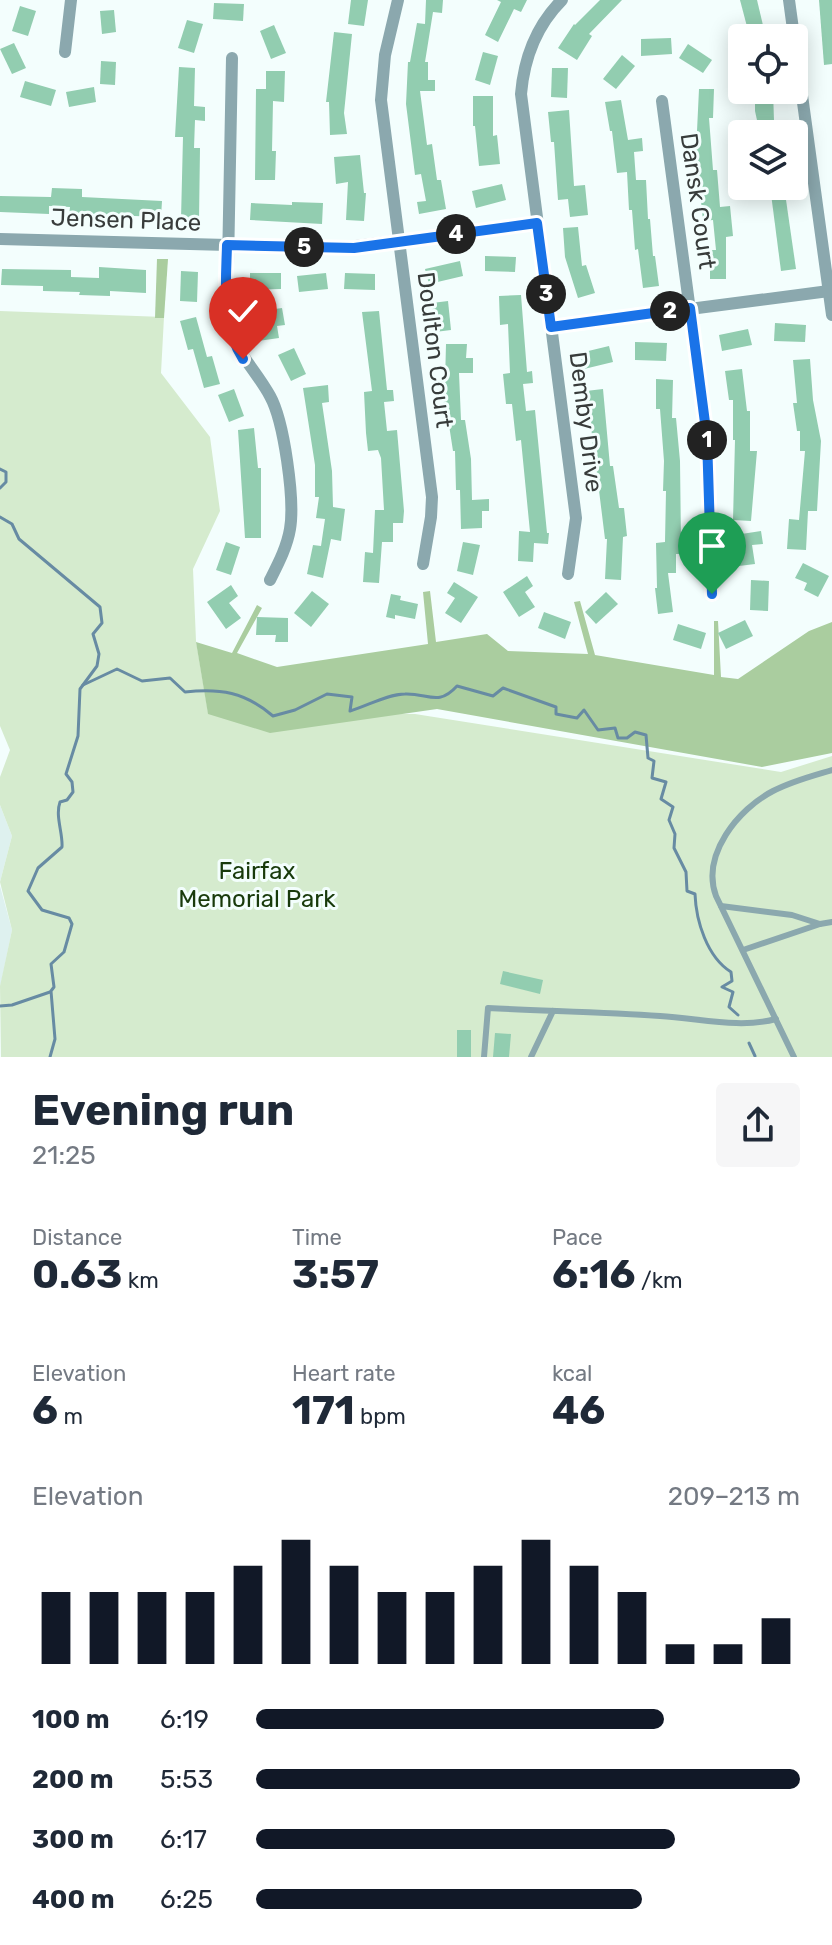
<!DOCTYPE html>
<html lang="en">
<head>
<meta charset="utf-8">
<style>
  :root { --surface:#fff; --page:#f6f6f7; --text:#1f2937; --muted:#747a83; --accent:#111827 }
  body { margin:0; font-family:Rubik,sans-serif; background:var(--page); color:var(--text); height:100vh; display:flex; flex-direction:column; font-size:30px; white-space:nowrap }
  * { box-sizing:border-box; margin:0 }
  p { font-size:26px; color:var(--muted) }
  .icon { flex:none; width:44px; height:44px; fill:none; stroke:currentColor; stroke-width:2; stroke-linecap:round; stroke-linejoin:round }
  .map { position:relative; height:1057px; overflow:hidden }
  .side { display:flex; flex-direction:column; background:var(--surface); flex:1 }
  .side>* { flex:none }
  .buttons { position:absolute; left:728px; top:24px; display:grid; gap:16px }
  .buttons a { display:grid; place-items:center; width:80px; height:80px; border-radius:8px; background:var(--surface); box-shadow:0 4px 20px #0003; font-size:40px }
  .pin { position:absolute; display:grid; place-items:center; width:68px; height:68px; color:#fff; margin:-82px -34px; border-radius:50% 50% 50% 0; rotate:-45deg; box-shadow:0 0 8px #0007 }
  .pin .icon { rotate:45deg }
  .km { position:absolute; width:40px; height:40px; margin:-20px; border-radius:50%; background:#222; color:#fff; font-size:22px; line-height:40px; text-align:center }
  .round { display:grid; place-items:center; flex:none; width:84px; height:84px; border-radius:8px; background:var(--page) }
  .headline { display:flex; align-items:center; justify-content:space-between; height:136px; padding:0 32px }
  h1 { font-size:44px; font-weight:700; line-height:60px }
  .figures { display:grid; grid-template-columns:repeat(3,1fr); gap:12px; height:136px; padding:8px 32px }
  .figures div { display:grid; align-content:center }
  .figures b { font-size:40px; font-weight:700 }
  .figures small { font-size:22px; font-weight:400 }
  .figures p { font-size:22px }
  .chart { height:224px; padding:16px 32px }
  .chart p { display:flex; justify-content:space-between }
  .chart svg { width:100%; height:144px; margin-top:8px; stroke:var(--accent); stroke-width:6 }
  ul { padding:0 32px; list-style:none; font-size:26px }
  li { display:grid; grid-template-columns:128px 96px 1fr; align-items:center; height:60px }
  li i { height:20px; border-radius:10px; background:var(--accent) }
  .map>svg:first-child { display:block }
  .built { fill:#def1ef }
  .green { fill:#d5ebce }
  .forest { fill:#aacd9f }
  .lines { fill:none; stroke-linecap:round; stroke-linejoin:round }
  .stream { stroke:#678ba3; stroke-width:3 }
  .building { fill:#92cdb0 }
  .lane { stroke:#8ba8ae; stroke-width:6 }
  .street { stroke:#8ba8ae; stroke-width:12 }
  .route-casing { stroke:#fff; stroke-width:16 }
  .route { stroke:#1a73e8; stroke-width:10 }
  .labels { text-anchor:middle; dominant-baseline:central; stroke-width:6; stroke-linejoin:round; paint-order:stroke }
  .street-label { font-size:24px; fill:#383c3b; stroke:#f3fefd }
  .park-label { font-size:24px; fill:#183a0b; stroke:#f3fefd }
</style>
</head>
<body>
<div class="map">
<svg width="832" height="1057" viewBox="0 0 832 1057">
  <rect width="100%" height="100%" fill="#f3fefd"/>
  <!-- built -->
  <g class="built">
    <polygon points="0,805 12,836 0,882"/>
    <polygon points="0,886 12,930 0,988"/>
  </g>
  <!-- green -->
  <polygon class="green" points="0,311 164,317 161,373 210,437 220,511 193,569 196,641 208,712 415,714 781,772 832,756 832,1057 1,1057 0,986 12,930 0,882 12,836 0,805 0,777 10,750 0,726"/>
  <!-- forest -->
  <g class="forest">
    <polygon points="157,259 168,259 164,318 155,318"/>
    <polygon points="430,591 436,642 487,634 508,651 588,654 574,602 580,601 595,655 714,675 714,621 718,621 721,677 738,679 809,631 832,622 832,753 762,767 437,709 270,733 208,714 196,642 232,653 257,605 262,608 237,653 277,667 428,644 423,592"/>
  </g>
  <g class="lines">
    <!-- stream -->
    <g class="stream">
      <polyline points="0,469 6,472 6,482 0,488"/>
      <path d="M0,517L12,524L19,539L100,607L102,623L93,634L99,654L97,666L80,689L78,736L66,774L72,782L73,792L67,800L60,802C55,816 63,833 62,847L38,868L28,891L42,910L69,918L72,924L64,952L51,964L54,987L51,991L55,1039L50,1057"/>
      <path d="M83,685L117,669L142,681L170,678L185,692C220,688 245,692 273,716L295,710L327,694L352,697L350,711C367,706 388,694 405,694C428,693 438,707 457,686L493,696L503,688L556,707V714L577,718L584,710L598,730L615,728L618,738H627L635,732L646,735L648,758L654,761L652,778L666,782L661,799L673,807L669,820L675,834L674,848L686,872L687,891L695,894C696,921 707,957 731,972L732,981L722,987L733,992L729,1007L738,1015"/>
      <polyline points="0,1006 12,1005 50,992"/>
      <polyline points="749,1043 755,1056"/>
    </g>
  </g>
  <!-- building -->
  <g class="building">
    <polygon points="351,0 368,0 364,26 348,24"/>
    <polygon points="426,0 443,0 442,13 433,12 425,62 428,62 428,80 435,80 435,91 420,91 427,145 432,144 437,180 441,180 446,209 419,214 417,202 426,201 421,174 415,175 406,104 408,62 410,62 417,23 425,24"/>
    <polygon points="497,0 527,0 521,12 514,9 498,42 485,35 501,2"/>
    <polygon points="600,0 622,0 589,34 592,36 577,60 558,48 574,24 575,25"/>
    <polygon points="740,0 757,0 766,38 750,38"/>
    <polygon points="819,0 832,0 832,64 824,65"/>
    <polygon points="214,3 244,4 243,21 213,19"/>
    <polygon points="20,6 36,11 28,36 12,31"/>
    <polygon points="114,10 116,32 102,34 100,11"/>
    <polygon points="187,20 203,24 194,53 178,48"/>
    <polygon points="274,25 286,53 271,59 260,31"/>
    <polygon points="334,32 352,34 344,113 347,134 330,135 329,102 326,102"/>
    <polygon points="671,38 672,54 641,56 641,39"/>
    <polygon points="14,43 26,68 12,74 0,49"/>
    <polygon points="688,44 712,60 703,73 679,58"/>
    <polygon points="483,52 498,56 490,85 475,80"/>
    <polygon points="622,55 635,66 616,89 603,79"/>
    <polygon points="101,61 116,62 115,85 100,84"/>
    <polygon points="179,67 195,68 194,106 205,107 205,121 195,120 194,148 200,148 199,220 181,219 183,137 175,137"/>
    <polygon points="552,68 568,68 567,98 551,97"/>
    <polygon points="266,71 285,71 284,102 273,101 272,151 276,151 275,180 255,180 256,89 266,89"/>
    <polygon points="25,81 56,90 51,106 20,97"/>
    <polygon points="94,87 96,102 69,107 66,92"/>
    <polygon points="699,89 714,89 713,118 709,118 713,170 717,170 720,207 730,206 733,236 726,237 726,279 710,279 710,250 716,250 713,220 703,221 694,132 697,131"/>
    <polygon points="755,90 773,90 774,121 777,121 778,134 760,134 755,111"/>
    <polygon points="473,96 493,96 493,136 497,135 500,164 479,166 475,126 473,126"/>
    <polygon points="621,100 628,140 642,138 643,151 634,152 636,180 646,180 648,219 650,219 653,256 655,256 659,286 643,288 638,249 635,250 632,210 629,210 627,172 617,173 612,131 610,131 605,102"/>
    <polygon points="569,110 574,186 585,185 588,215 570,217 568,199 558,200 554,142 551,142 548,112"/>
    <polygon points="360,155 364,193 366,193 364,221 346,220 348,182 336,184 334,157"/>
    <polygon points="502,184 506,200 476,208 472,191"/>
    <polygon points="770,186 784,186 796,269 781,271"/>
    <polygon points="52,188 82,189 82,197 162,201 161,217 81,214 81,216 69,216 70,207 49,206 49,214 0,212 0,196 51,197"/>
    <polygon points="292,202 323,203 322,224 250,220 251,203 292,205"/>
    <polygon points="578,227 582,266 586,265 595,293 578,298 565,257 563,228"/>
    <polygon points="485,256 516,257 515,272 485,271"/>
    <polygon points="460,261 463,276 429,284 425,269"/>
    <polygon points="99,267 146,270 146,293 110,291 110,296 79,295 80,292 43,291 43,286 1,285 2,269 71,270 71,277 99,278"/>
    <polygon points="181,271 198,272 197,302 180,301"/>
    <polygon points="250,273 281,273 281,289 250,290"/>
    <polygon points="326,273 328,289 299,292 297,276"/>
    <polygon points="345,273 375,274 375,290 344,289"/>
    <polygon points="521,295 527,372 532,371 533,383 523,384 526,411 535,410 547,533 549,533 548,544 534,543 533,562 518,561 519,531 530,532 521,440 516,441 512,404 506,404 503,374 510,373 508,324 500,325 499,296"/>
    <polygon points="448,301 451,330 435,332 432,303"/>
    <polygon points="282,308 285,325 277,326 279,338 258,341 254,312"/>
    <polygon points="379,311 387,390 393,390 394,401 384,402 387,431 397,430 404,511 403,523 393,523 393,542 382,542 379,583 363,582 365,552 373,553 375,510 384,510 381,458 378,450 368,451 366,433 364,392 372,391 362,312"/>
    <polygon points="196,317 207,357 212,356 220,384 204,388 193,349 188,350 180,321"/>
    <polygon points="775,323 806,325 805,342 774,341"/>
    <polygon points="748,329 752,345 722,351 719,335"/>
    <polygon points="635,342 667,343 666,361 635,360"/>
    <polygon points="446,344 467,344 466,358 473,358 473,373 459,373 461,420 465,420 471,459 472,500 489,499 489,511 482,511 482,528 461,529 460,490 456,490 455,451 453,451 447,412 444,412 443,383 445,383"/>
    <polygon points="609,346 613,362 584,369 580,353"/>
    <polygon points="294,348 306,374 291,381 278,355"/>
    <polygon points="810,359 813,400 821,441 817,511 808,511 806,550 787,549 789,519 799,520 805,451 800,451 800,431 797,431 793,403 797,403 793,360"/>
    <polygon points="742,369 747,411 750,411 750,451 757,451 751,521 733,520 735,440 733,440 733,400 729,400 725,371"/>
    <polygon points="656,379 673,380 672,418 676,418 680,461 681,542 684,542 685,554 676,554 676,573 668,573 673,612 658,614 655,588 657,588 656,543 665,542 666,491 663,491 664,461 660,409 656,409"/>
    <polygon points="328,385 329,402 322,403 332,471 333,507 345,509 341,541 331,539 323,578 307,574 313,545 321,546 325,519 316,518 319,497 315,497 315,465 303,388"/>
    <polygon points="234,389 244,416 229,422 218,395"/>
    <polygon points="603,389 610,466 613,466 619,508 624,508 627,536 623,537 621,580 605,579 607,539 605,539 595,458 593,458 591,420 586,391"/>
    <polygon points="254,428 258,468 261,468 261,538 245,538 238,430"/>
    <polygon points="761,531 763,544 752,545 755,564 739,566 735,535"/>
    <polygon points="226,542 240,547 231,575 216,570"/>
    <polygon points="463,542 480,545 473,575 457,571"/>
    <polygon points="803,563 829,576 818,597 804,590 807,583 795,578"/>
    <polygon points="527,576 533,586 525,592 535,607 519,617 503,592"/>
    <polygon points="751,580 769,581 768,611 750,610"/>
    <polygon points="454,582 478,597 461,623 445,613 455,598 447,593"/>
    <polygon points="231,585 238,596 229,603 241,618 226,629 207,602"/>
    <polygon points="312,591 329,604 311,627 294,613"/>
    <polygon points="606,592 618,604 596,624 585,612"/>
    <polygon points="391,594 401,596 400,600 418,604 415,619 395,615 395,619 386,617"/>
    <polygon points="544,612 571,622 565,639 538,628"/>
    <polygon points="257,617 288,618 288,642 275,642 276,635 256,635"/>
    <polygon points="745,620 753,636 726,649 718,633"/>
    <polygon points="678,624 706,633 701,649 673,640"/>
    <polygon points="503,971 543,980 540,994 500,984"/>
    <rect x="457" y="1030" width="14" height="27"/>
    <polygon points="495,1033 511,1034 509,1057 493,1057"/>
  </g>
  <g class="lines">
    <!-- lane -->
    <g class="lane">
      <polyline points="721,906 792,915 820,924 832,922"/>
      <polyline points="743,950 820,924"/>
      <path d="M484,1057L488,1008C545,1011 603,1012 660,1016C699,1018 739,1029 776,1019"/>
      <polyline points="531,1057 553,1011"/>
      <path d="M794,1057L716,896C701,855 738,809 773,791C792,781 812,776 832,770"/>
    </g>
    <!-- street -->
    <g class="street">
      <polyline points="398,0 385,55 381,100 432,497 431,517 423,564"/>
      <path d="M562,0C536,26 524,59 521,94L576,518L568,574"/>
      <polyline points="789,0 832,315"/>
      <polyline points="65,52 71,0"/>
      <path d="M232,58L227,317C234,352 254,367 270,396C284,421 295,500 290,529C287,547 278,564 270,580"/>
      <polyline points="662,101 707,438 712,594"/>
      <polyline points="0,239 340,248 537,223"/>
      <polyline points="551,327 829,291"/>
    </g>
  </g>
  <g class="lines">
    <defs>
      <path id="route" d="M243,359C221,324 226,285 227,245L354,248L537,223L551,327L690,308L707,438L712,594"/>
    </defs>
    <!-- route casing -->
    <use href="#route" class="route-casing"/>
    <!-- route -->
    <use href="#route" class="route"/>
  </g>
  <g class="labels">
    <!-- street labels -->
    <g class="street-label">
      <text transform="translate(698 201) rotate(82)">Dansk Court</text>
      <text transform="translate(126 220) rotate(2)">Jensen Place</text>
      <text transform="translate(435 350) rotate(83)">Doulton Court</text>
      <text transform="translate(586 422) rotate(83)">Demby Drive</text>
    </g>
    <!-- park labels -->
    <g class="park-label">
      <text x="257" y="871">Fairfax<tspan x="257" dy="28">Memorial Park</tspan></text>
    </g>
  </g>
</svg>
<div class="buttons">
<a><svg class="icon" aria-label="locate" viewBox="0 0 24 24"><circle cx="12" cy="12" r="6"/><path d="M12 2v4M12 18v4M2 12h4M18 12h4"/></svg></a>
<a><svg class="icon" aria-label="layers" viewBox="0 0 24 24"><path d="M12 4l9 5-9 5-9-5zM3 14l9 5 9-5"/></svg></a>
</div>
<div class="pin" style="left:712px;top:594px;background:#1e9e55"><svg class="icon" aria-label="arrive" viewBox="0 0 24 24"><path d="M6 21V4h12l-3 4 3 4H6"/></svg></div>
<div class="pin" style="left:243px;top:359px;background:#d93025"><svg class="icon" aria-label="check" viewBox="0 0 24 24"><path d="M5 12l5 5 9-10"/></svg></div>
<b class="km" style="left:707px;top:440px">1</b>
<b class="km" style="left:670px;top:311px">2</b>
<b class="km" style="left:546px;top:294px">3</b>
<b class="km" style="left:456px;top:234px">4</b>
<b class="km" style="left:304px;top:247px">5</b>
</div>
<section class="side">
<div class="headline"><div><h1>Evening run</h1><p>21:25</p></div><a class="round"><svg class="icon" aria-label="share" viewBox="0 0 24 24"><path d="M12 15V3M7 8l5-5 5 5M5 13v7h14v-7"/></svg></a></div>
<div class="figures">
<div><p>Distance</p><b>0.63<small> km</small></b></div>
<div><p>Time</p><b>3:57</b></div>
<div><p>Pace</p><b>6:16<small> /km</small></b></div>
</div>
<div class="figures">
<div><p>Elevation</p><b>6<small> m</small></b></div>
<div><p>Heart rate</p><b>171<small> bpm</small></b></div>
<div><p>kcal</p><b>46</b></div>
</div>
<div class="chart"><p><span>Elevation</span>209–213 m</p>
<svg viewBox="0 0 160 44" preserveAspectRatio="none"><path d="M5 44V22M15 44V22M25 44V22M35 44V22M45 44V14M55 44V6M65 44V14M75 44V22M85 44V22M95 44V14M105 44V6M115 44V14M125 44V22M135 44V38M145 44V38M155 44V30"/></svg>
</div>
<ul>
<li><b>100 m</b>6:19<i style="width:75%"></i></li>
<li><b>200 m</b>5:53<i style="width:100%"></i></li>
<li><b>300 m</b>6:17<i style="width:77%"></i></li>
<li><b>400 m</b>6:25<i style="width:71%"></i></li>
</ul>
</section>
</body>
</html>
